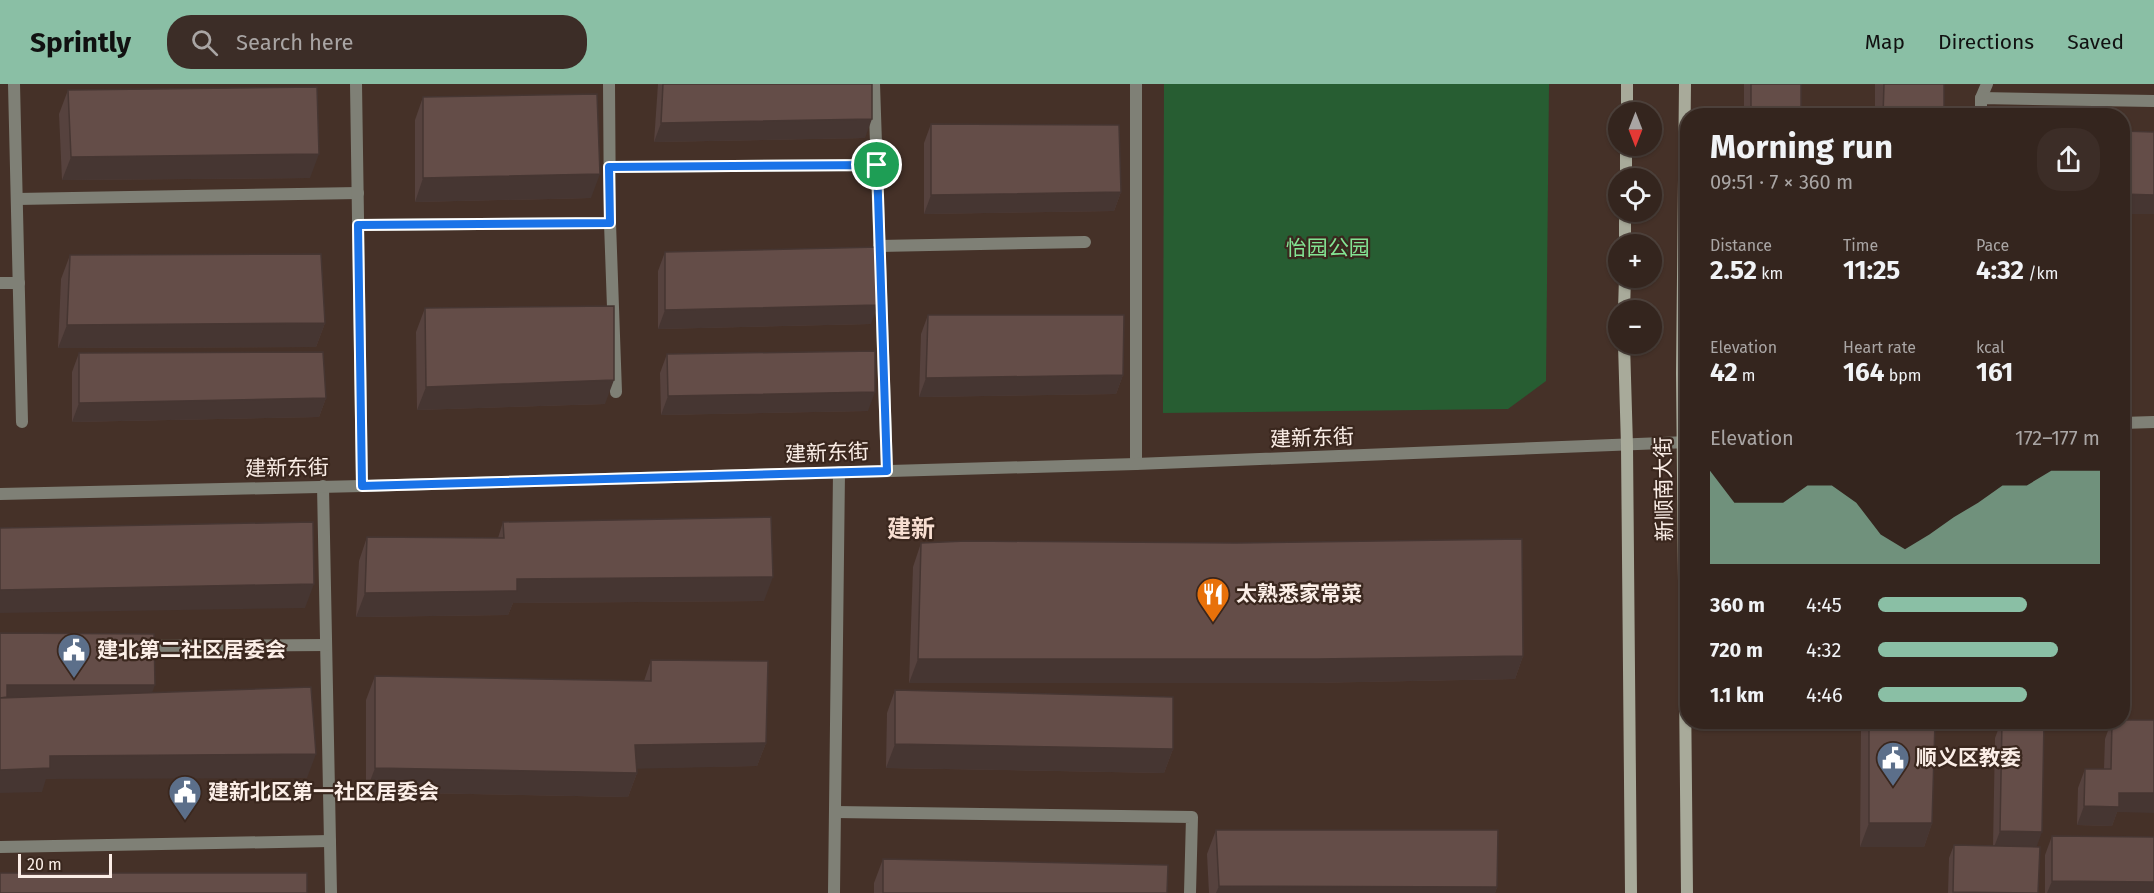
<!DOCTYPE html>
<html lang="en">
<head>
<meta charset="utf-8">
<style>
  :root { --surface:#34251e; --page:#3c2d27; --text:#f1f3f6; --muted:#a9a5a4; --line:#4e423c; --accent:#8abfa5 }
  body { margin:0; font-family:"Fira Sans","Noto Sans SC",sans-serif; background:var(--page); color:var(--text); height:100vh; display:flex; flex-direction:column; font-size:22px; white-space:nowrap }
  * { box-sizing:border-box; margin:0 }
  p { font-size:20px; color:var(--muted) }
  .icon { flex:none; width:33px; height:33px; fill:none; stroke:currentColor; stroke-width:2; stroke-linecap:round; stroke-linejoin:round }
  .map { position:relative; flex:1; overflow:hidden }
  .side { position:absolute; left:1680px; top:24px; width:450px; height:621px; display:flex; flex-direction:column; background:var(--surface); border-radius:24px; box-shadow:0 2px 4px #0004,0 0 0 2px var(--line) }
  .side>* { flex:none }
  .needle { width:39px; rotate:180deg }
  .fabs { position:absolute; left:1608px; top:18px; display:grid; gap:12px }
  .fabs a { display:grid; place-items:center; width:54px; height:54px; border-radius:50%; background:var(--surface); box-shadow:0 2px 4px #0004,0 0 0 2px var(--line); font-size:30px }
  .scale { position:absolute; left:18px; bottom:15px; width:94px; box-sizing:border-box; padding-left:6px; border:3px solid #fbeee7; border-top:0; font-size:16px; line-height:21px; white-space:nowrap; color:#fbeee7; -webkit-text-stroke:4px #3a271e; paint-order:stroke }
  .pin { position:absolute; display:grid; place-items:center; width:51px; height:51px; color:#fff; margin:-26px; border:3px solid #fff; border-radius:50%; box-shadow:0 2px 6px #0007 }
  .round { display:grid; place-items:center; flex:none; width:63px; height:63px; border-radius:24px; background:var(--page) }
  .summary { display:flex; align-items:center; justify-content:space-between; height:102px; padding:0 30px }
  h1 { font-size:33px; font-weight:700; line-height:45px }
  .figures { display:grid; grid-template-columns:repeat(3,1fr); gap:9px; height:102px; padding:6px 30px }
  .figures div { display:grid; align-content:center }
  .figures b { font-size:26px; font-weight:700 }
  .figures small { font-size:16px; font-weight:400 }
  .figures p { font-size:16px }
  .chart { height:168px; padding:12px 30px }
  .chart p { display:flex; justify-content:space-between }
  .chart svg { width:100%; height:108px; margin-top:6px; fill:var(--accent); opacity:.7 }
  ul { padding:0 30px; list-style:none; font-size:20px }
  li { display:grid; grid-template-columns:96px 72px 1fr; align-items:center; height:45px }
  li i { height:15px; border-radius:8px; background:var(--accent) }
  header { display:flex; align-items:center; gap:36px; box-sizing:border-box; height:84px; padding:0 30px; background:var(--accent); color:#111 }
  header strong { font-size:28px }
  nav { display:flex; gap:33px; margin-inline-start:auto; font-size:21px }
  .search { width:420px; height:54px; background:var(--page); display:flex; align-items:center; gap:15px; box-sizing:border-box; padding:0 21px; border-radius:24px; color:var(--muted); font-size:22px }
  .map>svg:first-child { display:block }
  .green { fill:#275d32 }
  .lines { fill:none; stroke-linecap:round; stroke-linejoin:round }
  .service { stroke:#7f8076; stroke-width:12 }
  .minor { stroke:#7f8076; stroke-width:12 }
  .secondary { stroke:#a8aa9a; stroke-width:12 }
  .wall { fill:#56423e }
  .shaded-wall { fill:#463632 }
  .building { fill:#644d48; stroke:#463632; stroke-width:1.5 }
  .route-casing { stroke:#fff; stroke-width:12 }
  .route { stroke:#1a73e8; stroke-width:8 }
  .labels { text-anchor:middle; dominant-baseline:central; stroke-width:4.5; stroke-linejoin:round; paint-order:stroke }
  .park-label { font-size:21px; fill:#83e493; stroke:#3a271e }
  .street-label { font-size:21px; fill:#fbeee7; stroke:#3a271e }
  .poi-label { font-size:21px; font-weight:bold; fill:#fbeee7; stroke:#3a271e; text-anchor:start }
  .quarter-label { font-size:24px; font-weight:bold; fill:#f7ded1; stroke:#3a271e }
</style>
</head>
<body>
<header>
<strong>Sprintly</strong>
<div class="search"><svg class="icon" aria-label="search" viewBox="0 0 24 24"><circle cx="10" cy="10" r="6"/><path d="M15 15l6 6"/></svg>Search here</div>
<nav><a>Map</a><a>Directions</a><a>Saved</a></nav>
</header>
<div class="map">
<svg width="2154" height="809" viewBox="0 0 2154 809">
  <rect width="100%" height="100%" fill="#453128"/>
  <!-- green -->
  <polygon class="green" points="1164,0 1549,0 1546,297 1508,325 1163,329"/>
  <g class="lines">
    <!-- service -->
    <g class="service">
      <polyline points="14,0 22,338"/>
      <polyline points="609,0 610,139 616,308"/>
      <polyline points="1136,0 1136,380"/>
      <polyline points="1981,14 1987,0"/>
      <polyline points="1981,32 1981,14 2154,17"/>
      <polyline points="609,83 877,81"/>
      <polyline points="17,115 358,109"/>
      <polyline points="358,141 610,139"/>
      <polyline points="879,162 1085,158"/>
      <polyline points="0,199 19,199"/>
      <polyline points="323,402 331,809"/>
      <polyline points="138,562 326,561"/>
      <polyline points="0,763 330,757"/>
    </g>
    <!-- minor -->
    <g class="minor">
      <polyline points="356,0 362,402"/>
      <polyline points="874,0 887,387"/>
      <polyline points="2122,339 2154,338"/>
      <polyline points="0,410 362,402 1136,380 1688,358"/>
      <polyline points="835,728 1192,733 1190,809"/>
      <polyline points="834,809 839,388"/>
    </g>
    <!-- secondary -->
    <g class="secondary">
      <polyline points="1685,0 1682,289 1687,809"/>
      <polyline points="1627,28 1627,0"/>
      <polyline points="1626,94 1626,62"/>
      <polyline points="1625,160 1625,128"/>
      <polyline points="1624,226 1625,194"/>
      <polyline points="1624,260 1627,362 1631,809"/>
    </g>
  </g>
  <!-- wall -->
  <g class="wall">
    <polygon points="658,0 872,0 865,54 654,58"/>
    <rect x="1744" y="0" width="57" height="32"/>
    <rect x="1875" y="0" width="69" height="32"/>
    <polygon points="68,6 310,94 62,96 59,30"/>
    <polygon points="423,13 591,114 415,118 415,36"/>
    <polygon points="931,40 1121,108 1114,127 924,130 924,59"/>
    <polygon points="665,168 871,240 658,245 658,187"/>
    <polygon points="70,171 325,239 316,263 58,264 61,195"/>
    <polygon points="425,224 605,320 417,326 416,248"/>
    <polygon points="928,231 1123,291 1116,310 919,313 921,250"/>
    <polygon points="79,269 326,314 319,333 72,338 72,288"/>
    <polygon points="667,270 868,327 661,331 660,289"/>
    <polygon points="503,438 764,517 513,519 508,531 356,533 359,477 367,453 498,454"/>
    <polygon points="921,459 1523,572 1515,595 1309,599 909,599 913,483"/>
    <polygon points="651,576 766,659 757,682 637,684 637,689 628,713 366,708 366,616 375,592 644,597"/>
    <polygon points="895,606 1173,665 1164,689 886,684 887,629"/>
    <polygon points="1862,638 1949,638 1947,639 1935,642 1932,739 1924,763 1860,763 1861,641"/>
    <polygon points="2001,638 2044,638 2036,763 2038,809 1948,809 1949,774 1954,761 1993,762 1995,654"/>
    <polygon points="2111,638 2122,638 2117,728 2112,742 2077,741 2078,704 2085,685 2104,685 2105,655"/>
    <polygon points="1216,746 1497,803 1495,809 1209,809 1207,770"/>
    <polygon points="2052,752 2154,809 2045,809 2045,771"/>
    <polygon points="883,775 1167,809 874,809 874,799"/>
  </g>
  <!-- shaded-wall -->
  <g class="shaded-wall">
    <polygon points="872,35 865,54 654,58 661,39"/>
    <polygon points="319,70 310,94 62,96 71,73"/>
    <polygon points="600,90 591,114 415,118 423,94"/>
    <polygon points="1121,108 1114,127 924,130 931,111"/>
    <polygon points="2122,110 2154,111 2154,130 2122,130"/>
    <polygon points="878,221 871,240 658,245 665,226"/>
    <polygon points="325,239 316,263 58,264 67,241"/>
    <polygon points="1123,291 1116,310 919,313 926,294"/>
    <polygon points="614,296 605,320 417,326 426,303"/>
    <polygon points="875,308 868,327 661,331 668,312"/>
    <polygon points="326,314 319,333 72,338 79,319"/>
    <polygon points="773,493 764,517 513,519 508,531 356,533 365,509 517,495"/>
    <polygon points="314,500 305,524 0,529 0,506"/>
    <polygon points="1523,572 1515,595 1309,599 909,599 918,575"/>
    <polygon points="7,601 155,601 148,620 2,614"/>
    <polygon points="1929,638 1949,638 1947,639 1927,644"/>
    <polygon points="766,659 757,682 626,685 635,661"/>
    <polygon points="895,660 1173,665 1164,689 886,684"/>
    <polygon points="316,670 307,694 46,695 42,708 0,709 0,686 50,672"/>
    <polygon points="375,684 637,689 628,713 366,708"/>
    <polygon points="2119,709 2154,709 2154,729 2117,728 2112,742 2077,741 2084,722"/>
    <polygon points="1869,739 1932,739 1924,763 1860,763"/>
    <polygon points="2000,747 2042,748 2035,767 1993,766"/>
    <polygon points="2052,797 2154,798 2154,809 2047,809"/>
    <polygon points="1219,802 1497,803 1495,809 1216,809"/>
  </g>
  <!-- building -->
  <g class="building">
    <polygon points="663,0 872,0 872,35 661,39"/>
    <rect x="1751" y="0" width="50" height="32"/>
    <polygon points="1884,0 1944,0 1944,32 1883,32"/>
    <polygon points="317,3 319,70 71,73 68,6"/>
    <polygon points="597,10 600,90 423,94 423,13"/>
    <polygon points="931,40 1119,41 1121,108 931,111"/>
    <polygon points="2122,47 2154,48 2154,111 2122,110"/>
    <polygon points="879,163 878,221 665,226 665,168"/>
    <polygon points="321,170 325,239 67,241 70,171"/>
    <polygon points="614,222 614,296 426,303 425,224"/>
    <polygon points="928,231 1124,231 1123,291 926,294"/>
    <polygon points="875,267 875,308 668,312 667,270"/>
    <polygon points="323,268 326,314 79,319 79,269"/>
    <polygon points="771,433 773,493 517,495 517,507 365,509 367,453 504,454 503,438"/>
    <polygon points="313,438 314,500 0,506 0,444"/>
    <polygon points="1522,455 1523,572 1318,575 918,575 921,459 966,457 1236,459"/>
    <polygon points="0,549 154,550 155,601 7,601 7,613 0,614"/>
    <polygon points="651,576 768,577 766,659 635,661 637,689 375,684 375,592 651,597"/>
    <polygon points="311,603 316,670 50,672 50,684 0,686 0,614"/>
    <polygon points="895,606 1173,613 1173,665 895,660"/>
    <polygon points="2122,636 2154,636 2154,709 2119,709 2119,723 2084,722 2085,685 2111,685 2112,638 2122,638"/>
    <polygon points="1869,638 1935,638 1932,739 1869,739"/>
    <polygon points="2002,638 2044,638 2042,748 2000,747"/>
    <polygon points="1216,746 1498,746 1497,803 1219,802"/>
    <polygon points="2052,752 2154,753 2154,798 2052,797"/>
    <polygon points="1954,761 2040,763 2038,809 1953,808"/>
    <polygon points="883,775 1168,781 1167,809 883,809"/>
    <rect x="0" y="789" width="307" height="20"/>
  </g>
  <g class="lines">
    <defs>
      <polygon id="route" points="877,81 887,387 362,402 358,141 610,139 609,83"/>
    </defs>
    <!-- route casing -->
    <use href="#route" class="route-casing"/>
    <!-- route -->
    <use href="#route" class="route"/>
  </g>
  <!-- icons -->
  <defs>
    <symbol id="restaurant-pin" viewBox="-11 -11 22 30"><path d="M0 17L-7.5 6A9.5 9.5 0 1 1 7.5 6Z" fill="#e8710a" stroke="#3a271e"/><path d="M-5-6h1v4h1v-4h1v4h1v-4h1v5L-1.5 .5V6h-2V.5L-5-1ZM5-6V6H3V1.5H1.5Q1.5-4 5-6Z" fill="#fff"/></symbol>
    <symbol id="civic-pin" viewBox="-11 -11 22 30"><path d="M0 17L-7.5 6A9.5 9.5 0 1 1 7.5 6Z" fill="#5c6f8a" stroke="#3a271e"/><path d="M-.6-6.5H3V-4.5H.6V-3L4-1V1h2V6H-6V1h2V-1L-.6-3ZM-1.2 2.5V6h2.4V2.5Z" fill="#fff"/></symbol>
  </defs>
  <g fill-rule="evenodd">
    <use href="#restaurant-pin" x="1194" y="491" width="38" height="52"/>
    <use href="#civic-pin" x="55" y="547" width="38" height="52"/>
    <use href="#civic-pin" x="1874" y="655" width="38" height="52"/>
    <use href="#civic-pin" x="166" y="689" width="38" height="52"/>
  </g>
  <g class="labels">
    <!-- park labels -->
    <g class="park-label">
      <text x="1328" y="164">怡园公园</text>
    </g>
    <!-- street labels -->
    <g class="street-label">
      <text transform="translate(1312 354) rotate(-2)">建新东街</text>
      <text transform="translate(827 369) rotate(-2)">建新东街</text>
      <text transform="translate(287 384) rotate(-1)">建新东街</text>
      <text transform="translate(1664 405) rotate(-91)">新顺南大街</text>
    </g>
    <!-- poi labels -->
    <g class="poi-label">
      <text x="1236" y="510">太熟悉家常菜</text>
      <text x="97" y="566">建北第二社区居委会</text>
      <text x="1916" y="674">顺义区教委</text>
      <text x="208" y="708">建新北区第一社区居委会</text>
    </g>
    <!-- quarter labels -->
    <g class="quarter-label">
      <text x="911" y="445">建新</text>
    </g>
  </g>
</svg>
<div class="fabs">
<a><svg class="needle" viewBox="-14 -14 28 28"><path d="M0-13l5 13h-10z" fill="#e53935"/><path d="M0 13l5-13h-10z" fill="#a9a5a4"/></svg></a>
<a><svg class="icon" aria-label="locate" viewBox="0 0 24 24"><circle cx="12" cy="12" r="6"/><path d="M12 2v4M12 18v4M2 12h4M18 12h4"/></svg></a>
<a>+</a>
<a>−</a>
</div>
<div class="scale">20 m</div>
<div class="pin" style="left:877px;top:81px;background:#1e9e55"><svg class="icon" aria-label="arrive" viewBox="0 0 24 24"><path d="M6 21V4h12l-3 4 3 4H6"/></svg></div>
<section class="side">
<div class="summary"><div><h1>Morning run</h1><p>09:51 · 7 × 360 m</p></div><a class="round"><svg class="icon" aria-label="share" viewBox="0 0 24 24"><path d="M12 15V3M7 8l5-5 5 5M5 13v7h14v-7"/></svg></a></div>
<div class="figures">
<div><p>Distance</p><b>2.52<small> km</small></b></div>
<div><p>Time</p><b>11:25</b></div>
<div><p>Pace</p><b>4:32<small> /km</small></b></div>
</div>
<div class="figures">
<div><p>Elevation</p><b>42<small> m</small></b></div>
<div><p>Heart rate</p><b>164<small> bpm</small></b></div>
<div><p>kcal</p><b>161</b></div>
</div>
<div class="chart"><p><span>Elevation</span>172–177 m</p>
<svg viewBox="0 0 160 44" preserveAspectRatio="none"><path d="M0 44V6L10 19L20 19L30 19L40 12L50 12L60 19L70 32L80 38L90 32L100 25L110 19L120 12L130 12L140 6L150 6L160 6V44z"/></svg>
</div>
<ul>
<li><b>360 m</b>4:45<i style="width:67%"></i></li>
<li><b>720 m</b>4:32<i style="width:81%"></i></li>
<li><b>1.1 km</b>4:46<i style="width:67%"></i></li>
</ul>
</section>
</div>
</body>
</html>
